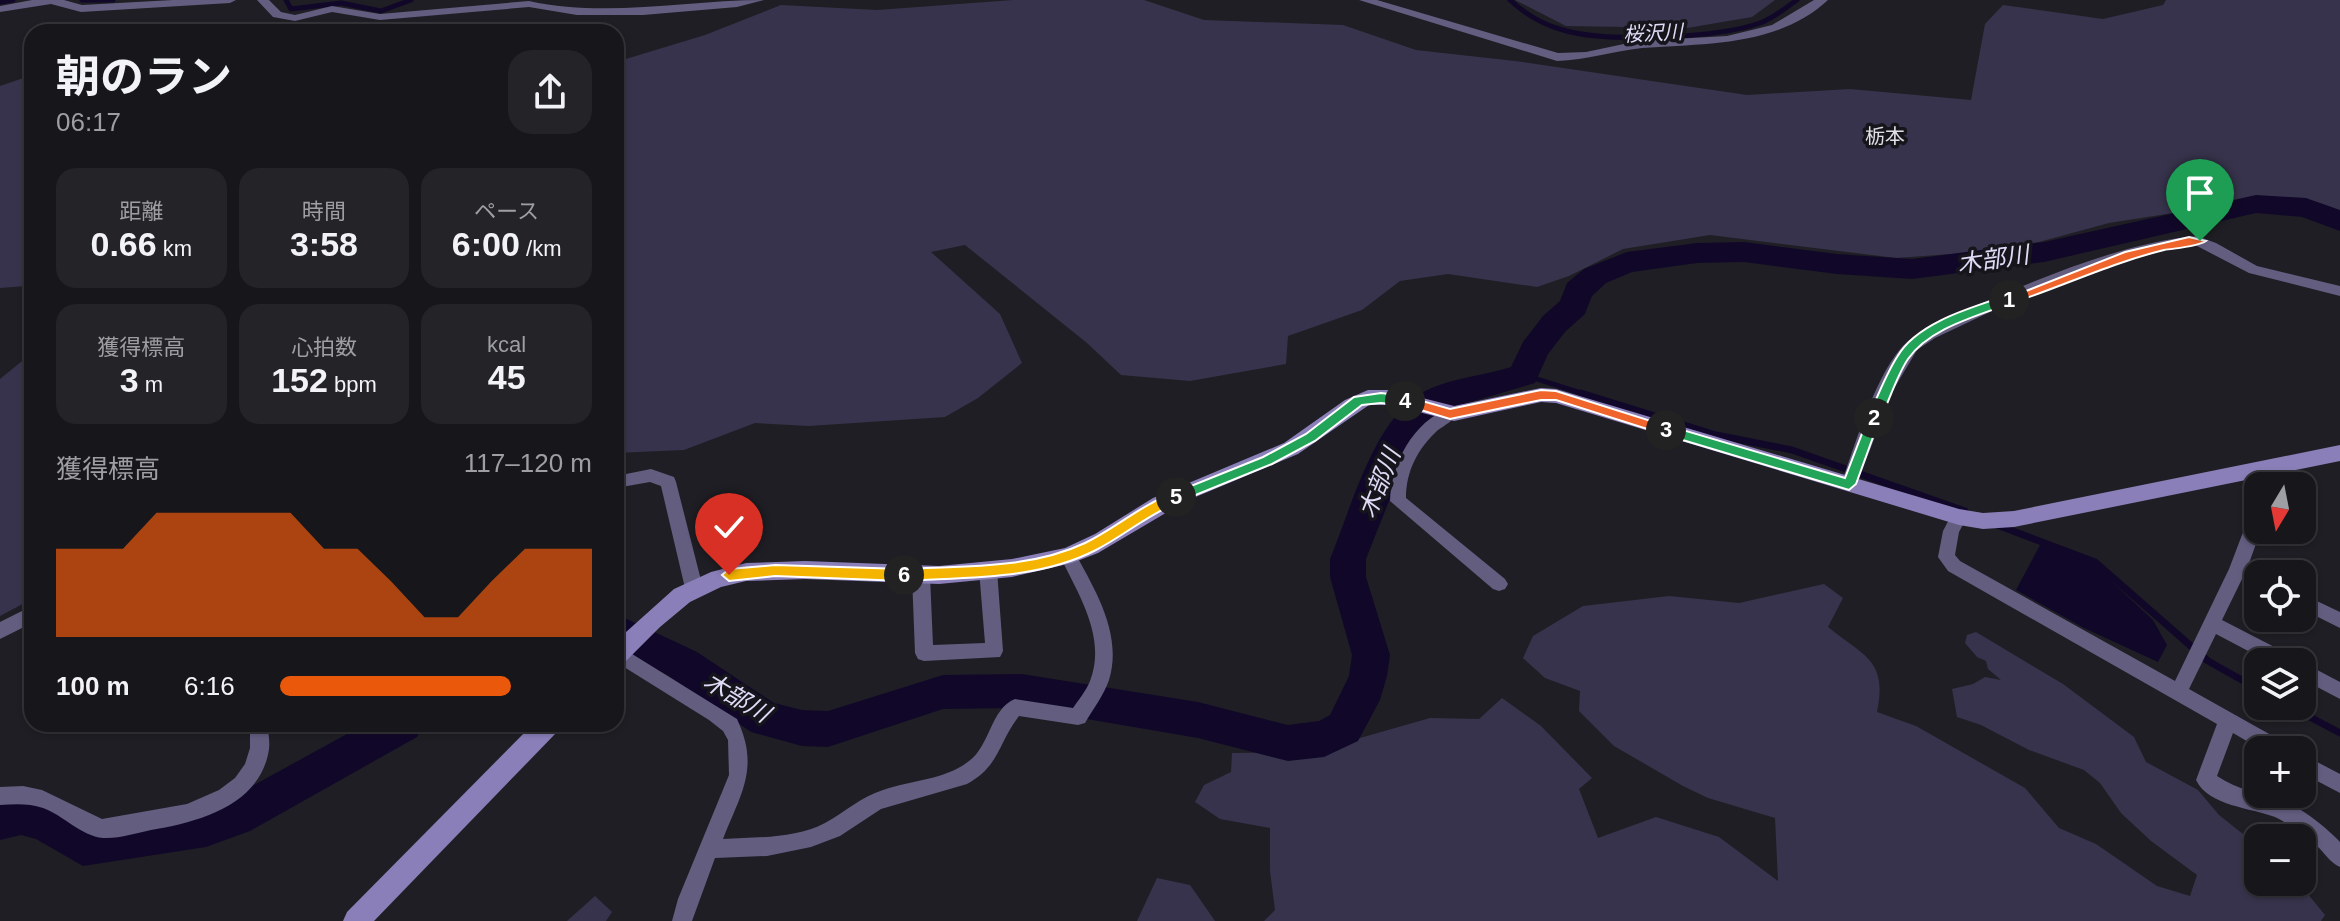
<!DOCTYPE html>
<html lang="ja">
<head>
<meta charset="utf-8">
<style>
  :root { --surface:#17161b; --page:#242328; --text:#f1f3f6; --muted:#9e9fa3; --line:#36353a; --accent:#ea580c }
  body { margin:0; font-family:Arial,"Noto Sans JP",sans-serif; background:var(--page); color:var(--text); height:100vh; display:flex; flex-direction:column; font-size:30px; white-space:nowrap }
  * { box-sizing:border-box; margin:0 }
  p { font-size:26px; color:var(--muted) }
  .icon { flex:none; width:44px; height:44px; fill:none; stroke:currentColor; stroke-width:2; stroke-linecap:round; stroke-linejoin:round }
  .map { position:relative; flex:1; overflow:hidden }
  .drawer { position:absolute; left:24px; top:24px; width:600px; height:708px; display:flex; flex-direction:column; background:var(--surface); border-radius:24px; box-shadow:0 2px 6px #0004,0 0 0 2px var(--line) }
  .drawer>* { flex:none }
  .needle { width:52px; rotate:190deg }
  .tools { position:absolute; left:2244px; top:472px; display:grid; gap:16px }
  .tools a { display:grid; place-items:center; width:72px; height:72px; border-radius:16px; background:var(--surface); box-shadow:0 2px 6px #0004,0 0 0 2px var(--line); font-size:40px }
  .pin { position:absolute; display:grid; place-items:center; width:68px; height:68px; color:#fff; margin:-82px -34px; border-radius:50% 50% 50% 0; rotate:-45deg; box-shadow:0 0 8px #0007 }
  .pin .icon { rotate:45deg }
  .km { position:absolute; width:40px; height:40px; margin:-20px; border-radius:50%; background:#222; color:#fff; font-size:22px; line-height:40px; text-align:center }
  .round { display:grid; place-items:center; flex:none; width:84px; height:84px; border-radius:24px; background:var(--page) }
  .summary { display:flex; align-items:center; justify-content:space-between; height:136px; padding:0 32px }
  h1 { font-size:44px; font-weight:700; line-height:60px }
  .stats { display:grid; grid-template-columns:repeat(3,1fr); gap:12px; height:136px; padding:8px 32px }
  .stats div { display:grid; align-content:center; border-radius:20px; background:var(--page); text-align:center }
  .stats b { font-size:34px; font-weight:700 }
  .stats small { font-size:22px; font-weight:400 }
  .stats p { font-size:22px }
  .chart { height:224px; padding:16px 32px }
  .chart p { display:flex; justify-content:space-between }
  .chart svg { width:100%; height:144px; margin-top:8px; fill:var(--accent); opacity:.7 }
  ul { padding:0 32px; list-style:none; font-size:26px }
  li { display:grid; grid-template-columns:128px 96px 1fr; align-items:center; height:60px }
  li i { height:20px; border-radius:10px; background:var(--accent) }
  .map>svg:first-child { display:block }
  .green { fill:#37334c }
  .water { fill:#110829 }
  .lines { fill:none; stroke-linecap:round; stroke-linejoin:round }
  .stream-far1 { stroke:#110829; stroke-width:5 }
  .stream { stroke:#110829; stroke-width:7 }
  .river { fill:#110829; fill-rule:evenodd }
  .street { fill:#635d80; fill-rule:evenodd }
  .secondary { fill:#8a7fb8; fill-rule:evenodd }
  .split-1 { fill:#f0652b; stroke:#fff; stroke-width:2 }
  .split-2 { fill:#22a559; stroke:#fff; stroke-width:2 }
  .split-3 { fill:#22a559; stroke:#fff; stroke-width:2 }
  .split-4 { fill:#f0652b; stroke:#fff; stroke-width:2 }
  .split-5 { fill:#22a559; stroke:#fff; stroke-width:2 }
  .split-6 { fill:#f5b400; stroke:#fff; stroke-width:2 }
  .split-7 { fill:#f5b400; stroke:#fff; stroke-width:2 }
  .labels { text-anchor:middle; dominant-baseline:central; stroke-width:7; stroke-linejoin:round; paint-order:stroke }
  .far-water-label { font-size:20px; font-style:italic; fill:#e0dcf8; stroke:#16151b }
  .far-neighbourhood-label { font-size:20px; fill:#e0e0e4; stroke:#16151b }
  .water-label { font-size:24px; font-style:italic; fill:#e0dcf8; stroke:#16151b }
</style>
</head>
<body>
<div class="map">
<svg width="2340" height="921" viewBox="0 0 2340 921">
  <rect width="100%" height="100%" fill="#1f1e24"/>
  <!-- green -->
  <g class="green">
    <polygon points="1013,0 1144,0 1204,20 1343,25 1416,50 1515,61 1747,95 1850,89 1971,100 1985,24 2003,5 2103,19 2163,5 2166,0 2340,0 2340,223 2308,206 2281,198 2253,196 2205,208 2109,223 2039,242 1966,253 1896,258 1710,235 1623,249 1569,276 1537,287 1448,274 1400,281 1362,310 1288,336 1286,364 1190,381 1121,375 1087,343 965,245 931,252 1000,314 1022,363 978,398 945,417 809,426 755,423 684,450 616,453 616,62 705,35 781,5 877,10"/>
    <polygon points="1515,0 1775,0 1752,17 1687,28 1566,26"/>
    <polygon points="32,75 32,292 26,286 0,288 0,86"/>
    <polygon points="32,353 32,599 0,616 0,379"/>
    <path d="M1824,584L1843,598L1828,627C1863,656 1888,659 1877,712L1916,726L2025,788L2059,828L2096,844L2157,886L2190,896L2197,875L2151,841L2121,813L2100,783L2084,770L2029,750L1981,725L1957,717L1952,689L1973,684L1985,677L2001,680L1988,669L1986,661L1977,657L1965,643L1967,635L1976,632L2063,684L2134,737L2146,762L2198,790L2219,815L2258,846V882H2298L2325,915L2321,921H1264L1275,910L1270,871V828L1220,819L1195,802L1204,785L1231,772L1232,753L1311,752L1430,718L1479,719L1502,698L1541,726L1592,778L1579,789L1598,838L1656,817L1719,837L1778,881L1775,818L1708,798L1683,786L1614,746L1579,711L1580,691L1545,678L1523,658L1533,636L1583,606L1669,596L1739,603Z"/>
    <polygon points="1157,878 1190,885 1215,921 1137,921"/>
    <polygon points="595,896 612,912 606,921 567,921"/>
  </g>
  <!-- water -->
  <polygon class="water" points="2040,545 2093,564 2153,620 2167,645 2158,662 2084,628 2016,590"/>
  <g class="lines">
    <!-- stream-far1 -->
    <g class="stream-far1">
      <polyline points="82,0 113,0"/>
      <polyline points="286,0 291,9 341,3 381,11 411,0"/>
      <path d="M1510,0C1525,14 1544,25 1563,30C1606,43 1718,38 1760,23C1774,18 1785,8 1797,0"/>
      <polyline points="0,2 13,0"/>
      <polyline points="1524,375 1587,395"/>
    </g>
    <!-- stream -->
    <g class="stream">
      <polyline points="1581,393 1716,435 1792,450 1965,511"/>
      <polyline points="1997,525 2095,562 2208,661 2258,689"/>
      <polyline points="2289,706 2340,733"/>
    </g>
    <!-- river -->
    <g class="river">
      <path d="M2256,195L2306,198L2340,210V231L2302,217L2256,213L2044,262L1912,279L1837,274L1744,262L1697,263L1632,272L1606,283L1592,296L1585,314L1565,332L1548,354L1535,383L1447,409L1431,420L1408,453L1366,559V577L1390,655L1387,676L1380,700L1358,741L1324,757L1288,761L1198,738L1022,708L943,709L828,747L802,746L751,732L669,676L616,648V614L697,652L774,703L802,710L828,711L943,675L1022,674L1198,702L1288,725L1319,721L1330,715L1349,676L1352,655L1330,577V559C1351,509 1375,414 1427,390C1454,377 1484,376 1511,367L1523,342L1543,316L1560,301L1567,283L1584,269L1627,252L1697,243L1744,242L1837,254L1912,259L2044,242Z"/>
      <polygon points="365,724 423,724 417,737 250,831 206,847 83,866 36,839 21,835 0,840 0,800 21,795 45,801 87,824 206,807 225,801"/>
    </g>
    <!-- street -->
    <g class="street">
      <polygon points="32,0 64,0 82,5 173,0 236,0 230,3 81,12 51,4 0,12 0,6"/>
      <path d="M257,0H269L281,12L295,15L332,6L380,14L529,1C607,18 685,0 764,0L737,7L643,15H577L529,7L380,20L332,12L295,21L273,17Z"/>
      <path d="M1359,0H1377L1558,53L1586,52L1638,41L1727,36L1772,25L1814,0H1828C1777,47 1706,43 1642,48C1613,51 1587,60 1557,61Z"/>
      <path d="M2197,236L2216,243L2257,266L2340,286V296L2249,273L2197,246L2176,247L2144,255L2009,303L1935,338L1917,350L1892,392L1855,489H1843L1841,484C1855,445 1877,369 1907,342C1926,325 1954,315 1977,305C2044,277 2125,242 2197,236Z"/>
      <path d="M1450,408L1458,414C1453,421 1445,425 1438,430C1418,448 1406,471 1406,498L1505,579L1508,584L1505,589L1499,591L1493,589L1390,501C1391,464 1413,421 1450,408Z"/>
      <polygon points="2275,461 2281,463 2283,467 2276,486 2260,486 2269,463"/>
      <polygon points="651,469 674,477 676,482 703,588 700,593 694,595 688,593 685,588 661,486 650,482 616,488 616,476"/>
      <path d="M2258,507V530H2261L2248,566L2264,574H2258V586L2242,579L2222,620L2292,656L2295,662H2269L2216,634L2189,689L2287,744L2289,750H2262L2233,733L2217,776C2238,790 2259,793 2283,801C2302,808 2326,827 2340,842V867C2329,862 2325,853 2317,846C2305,836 2288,823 2275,817C2252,808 2208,806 2196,780L2217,724L1948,571L1938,557L1943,531L1953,512H1965L1967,517L1959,532L1955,555L1960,561L2175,681L2229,569L2250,514L2252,509Z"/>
      <path d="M1068,549L1074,551C1095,590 1123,634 1109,680C1104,695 1093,709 1085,723L1078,725L1019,716C998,743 1000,766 967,784L881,809L840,836L811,847L767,856L715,858L692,921H672L678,899L729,775L728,740L723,731L709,720L616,662V644L737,719C760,768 741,793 723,839C755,837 795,839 825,823C845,812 861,797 883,790C912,780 945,780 969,761C990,746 991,708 1015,699L1073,708C1079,699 1086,691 1090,681C1107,637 1078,594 1060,556L1062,551Z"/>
      <polygon points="988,563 994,565 997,570 1003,651 1000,657 924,661 918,659 915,653 912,576 915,571 921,569 927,571 930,576 933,645 985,643 979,570 982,565"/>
      <polygon points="2302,594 2340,612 2340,628 2302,609"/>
      <polygon points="32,606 32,623 0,639 0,622"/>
      <polygon points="2302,662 2340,682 2340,699 2302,679"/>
      <path d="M250,724H268C268,732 270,741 269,749C261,805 199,822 151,830C136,833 119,839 103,838C81,836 63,815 43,808C29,803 14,804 0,805V787L23,786L42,790L102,819L187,804L219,790L235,778L245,764L250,748Z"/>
      <polygon points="2302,754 2340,774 2340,793 2302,773"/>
    </g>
    <!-- secondary -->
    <g class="secondary">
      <polygon points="1541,388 1556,389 1959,509 1983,513 2014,511 2340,445 2340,461 2014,527 1983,529 1959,525 1556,403 1541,402 1454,421 1391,405 1369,405 1298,454 1186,501 1098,553 1072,563 1012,577 939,584 805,579 746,581 721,587 690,602 660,627 624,663 616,666 616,641 674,589 711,572 746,563 805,561 939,566 1012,559 1065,548 1095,534 1153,498 1284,443 1345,400 1368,390 1391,390 1454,406"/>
      <polygon points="533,724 561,724 557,732 374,921 343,921 347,912"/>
    </g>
  </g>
  <!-- split-1 -->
  <path class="split-1" d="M2189,237L2206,241C2197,247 2176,248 2164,250C2111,263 2061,287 2009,304L2003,300L2125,252Z"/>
  <!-- split-2 -->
  <path class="split-2" d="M2009,295L2013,297V302C1979,316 1930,327 1908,359C1896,377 1889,402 1879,422H1870L1868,418C1877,398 1885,376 1897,357C1917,322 1973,307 2009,295Z"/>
  <!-- split-3 -->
  <polygon class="split-3" points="1874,414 1880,418 1856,484 1849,490 1666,435 1660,430 1666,425 1845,478 1868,418"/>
  <!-- split-4 -->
  <polygon class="split-4" points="1541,390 1556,391 1670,427 1672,430 1666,435 1556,400 1541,400 1450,419 1401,404 1399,401 1405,396 1450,409"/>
  <!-- split-5 -->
  <polygon class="split-5" points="1381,393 1405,396 1411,401 1405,406 1381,403 1362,405 1315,441 1272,464 1176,503 1169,497 1171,494 1263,457 1306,434 1354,397"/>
  <!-- split-6 -->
  <path class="split-6" d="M1176,492L1183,497L1181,501C1150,513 1125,535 1096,550C1038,580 967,577 904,581L897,575L904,569C963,566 1030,569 1085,543C1116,528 1142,504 1176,492Z"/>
  <!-- split-7 -->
  <polygon class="split-7" points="775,565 904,569 911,575 904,581 775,576 729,581 722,575 729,569"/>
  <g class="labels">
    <!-- far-water labels -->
    <g class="far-water-label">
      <text transform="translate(1653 33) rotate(-3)">桜沢川</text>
    </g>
    <!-- far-neighbourhood labels -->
    <g class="far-neighbourhood-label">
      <text x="1885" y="136">栃本</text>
    </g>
    <!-- water labels -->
    <g class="water-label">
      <text transform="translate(1993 259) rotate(-8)">木部川</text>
      <text transform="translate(1379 483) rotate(-68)">木部川</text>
      <text transform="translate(737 697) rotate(31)">木部川</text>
    </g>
  </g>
</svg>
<div class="tools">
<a><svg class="needle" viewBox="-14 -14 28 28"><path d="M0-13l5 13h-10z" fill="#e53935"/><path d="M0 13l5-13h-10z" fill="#9e9fa3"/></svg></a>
<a><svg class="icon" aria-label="locate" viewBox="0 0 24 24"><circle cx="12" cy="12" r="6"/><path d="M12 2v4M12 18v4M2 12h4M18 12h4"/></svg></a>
<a><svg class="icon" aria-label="layers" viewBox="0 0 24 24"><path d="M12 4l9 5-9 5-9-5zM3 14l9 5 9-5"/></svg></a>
<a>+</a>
<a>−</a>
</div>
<div class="pin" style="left:2200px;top:241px;background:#1e9e55"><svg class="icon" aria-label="arrive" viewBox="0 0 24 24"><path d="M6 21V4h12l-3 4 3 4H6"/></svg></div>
<div class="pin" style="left:729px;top:575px;background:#d93025"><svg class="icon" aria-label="check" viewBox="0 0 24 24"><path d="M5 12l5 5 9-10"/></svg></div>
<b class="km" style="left:2009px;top:300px">1</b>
<b class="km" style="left:1874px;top:418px">2</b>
<b class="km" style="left:1666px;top:430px">3</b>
<b class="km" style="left:1405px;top:401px">4</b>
<b class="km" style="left:1176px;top:497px">5</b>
<b class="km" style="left:904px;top:575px">6</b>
<section class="drawer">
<div class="summary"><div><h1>朝のラン</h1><p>06:17</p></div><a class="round"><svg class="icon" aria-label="share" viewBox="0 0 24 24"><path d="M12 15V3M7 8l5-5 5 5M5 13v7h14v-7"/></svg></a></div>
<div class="stats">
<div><p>距離</p><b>0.66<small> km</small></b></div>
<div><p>時間</p><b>3:58</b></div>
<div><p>ペース</p><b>6:00<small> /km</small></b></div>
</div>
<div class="stats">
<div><p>獲得標高</p><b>3<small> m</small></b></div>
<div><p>心拍数</p><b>152<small> bpm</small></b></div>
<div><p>kcal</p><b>45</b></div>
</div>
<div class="chart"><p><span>獲得標高</span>117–120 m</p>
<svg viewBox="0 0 160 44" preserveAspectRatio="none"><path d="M0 44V17L10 17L20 17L30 6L40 6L50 6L60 6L70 6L80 17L90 17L100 27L110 38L120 38L130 27L140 17L150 17L160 17V44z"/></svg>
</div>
<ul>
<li><b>100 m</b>6:16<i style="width:74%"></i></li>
</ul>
</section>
</div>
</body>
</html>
